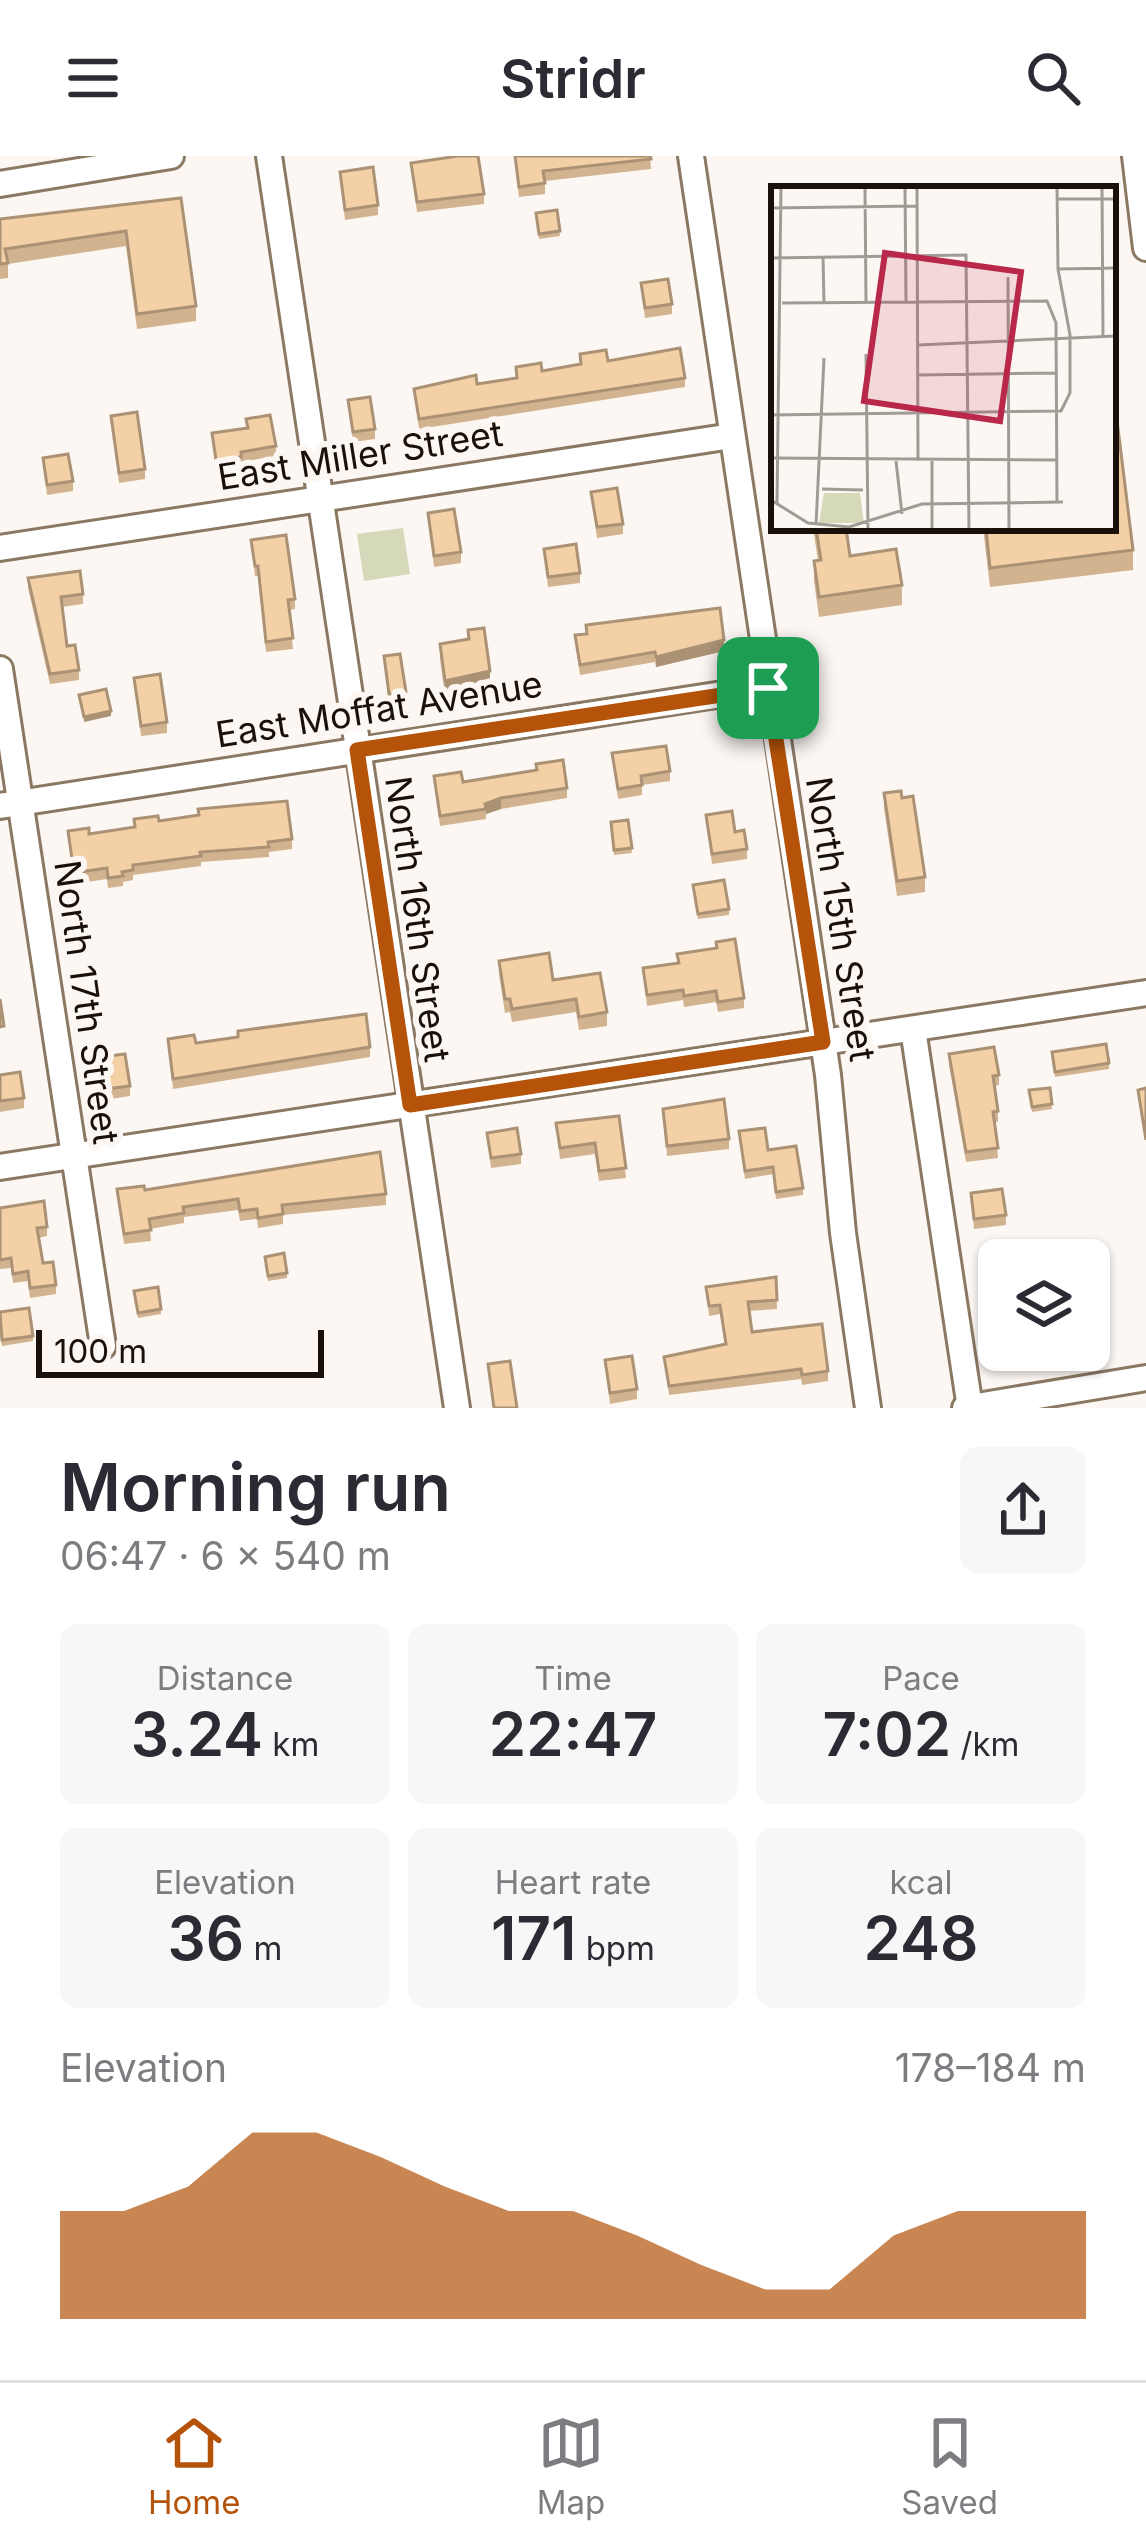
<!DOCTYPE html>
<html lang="en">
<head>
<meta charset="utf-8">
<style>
  :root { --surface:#fff; --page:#f7f7f7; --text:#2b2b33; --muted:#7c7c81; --line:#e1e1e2; --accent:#b45309 }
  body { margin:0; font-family:Inter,sans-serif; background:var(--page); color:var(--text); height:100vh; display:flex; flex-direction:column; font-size:45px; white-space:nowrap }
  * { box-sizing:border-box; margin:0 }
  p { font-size:39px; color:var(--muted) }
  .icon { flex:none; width:66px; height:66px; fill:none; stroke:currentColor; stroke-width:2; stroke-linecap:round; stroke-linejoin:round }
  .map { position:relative; height:1252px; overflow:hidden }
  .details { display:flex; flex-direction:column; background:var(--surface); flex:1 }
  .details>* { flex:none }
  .controls { position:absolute; left:978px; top:1083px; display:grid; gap:24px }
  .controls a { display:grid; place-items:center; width:132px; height:132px; border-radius:18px; background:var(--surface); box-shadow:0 3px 9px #0004; font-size:60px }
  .scale { position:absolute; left:36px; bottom:30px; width:288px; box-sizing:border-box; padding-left:12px; border:6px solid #191109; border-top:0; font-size:33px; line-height:42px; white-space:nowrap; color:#191109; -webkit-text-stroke:9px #fcf7f3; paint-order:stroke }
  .pin { position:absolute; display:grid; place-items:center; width:102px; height:102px; color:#fff; margin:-51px; border-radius:24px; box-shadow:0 6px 18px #0006 }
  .round { display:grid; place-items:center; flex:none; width:126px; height:126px; border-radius:18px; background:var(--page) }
  .head { display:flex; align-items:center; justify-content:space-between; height:204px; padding:0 60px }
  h1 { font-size:66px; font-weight:600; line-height:90px }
  .figures { display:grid; grid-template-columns:repeat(3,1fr); gap:18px; height:204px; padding:12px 60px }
  .figures div { display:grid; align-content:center; border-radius:18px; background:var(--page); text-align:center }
  .figures b { font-size:60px; font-weight:600 }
  .figures small { font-size:33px; font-weight:400 }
  .figures p { font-size:33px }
  .chart { height:336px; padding:24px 60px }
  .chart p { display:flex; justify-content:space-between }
  .chart svg { width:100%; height:216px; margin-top:12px; fill:var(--accent); opacity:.7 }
  header { display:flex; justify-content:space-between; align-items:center; height:156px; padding:0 60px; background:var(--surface); font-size:54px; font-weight:600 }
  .tab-bar { display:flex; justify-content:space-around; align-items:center; height:168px; border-top:3px solid var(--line); background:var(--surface); font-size:33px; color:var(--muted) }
  .tab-bar a { display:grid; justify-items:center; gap:6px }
  .tab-bar .on { color:var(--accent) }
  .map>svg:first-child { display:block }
  .green { fill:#d5d9ba }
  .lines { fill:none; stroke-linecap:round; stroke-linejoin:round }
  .minor-casing { stroke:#8b7863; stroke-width:30 }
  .minor { stroke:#fff; stroke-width:24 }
  .wall { fill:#d2b390 }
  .shaded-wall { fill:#ab9275 }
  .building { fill:#f4d0a7; stroke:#ab9275; stroke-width:3 }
  .route-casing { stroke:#fff; stroke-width:24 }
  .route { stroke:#b45309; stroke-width:15 }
  .labels { text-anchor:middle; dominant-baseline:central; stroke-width:12; stroke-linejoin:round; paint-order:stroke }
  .street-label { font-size:36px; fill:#191109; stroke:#fcf7f3 }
  .inset-road { fill:none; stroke:#a19b95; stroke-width:3 }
  .view { fill:#b9284a; fill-opacity:0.15; stroke:#b9284a; stroke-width:6 }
  .inset-edge { fill:none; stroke:#191109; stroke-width:6 }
</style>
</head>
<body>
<header><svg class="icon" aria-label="menu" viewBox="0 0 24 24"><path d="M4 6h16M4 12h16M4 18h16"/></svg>Stridr<svg class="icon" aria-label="search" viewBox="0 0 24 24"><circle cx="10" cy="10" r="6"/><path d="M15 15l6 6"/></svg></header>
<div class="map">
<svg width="1146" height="1252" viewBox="0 0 1146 1252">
  <rect width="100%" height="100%" fill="#fcf7f3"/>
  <!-- green -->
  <polygon class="green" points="403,372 410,418 364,425 357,378"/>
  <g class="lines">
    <defs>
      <g id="minor">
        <polyline points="269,0 457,1252"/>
        <polyline points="691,0 828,919 843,1077 868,1252"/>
        <polyline points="1135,0 1146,92"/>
        <polyline points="0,28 171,0"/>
        <polyline points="0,392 732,280"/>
        <polyline points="0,513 103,1190"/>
        <polyline points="0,650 768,531"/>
        <polyline points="913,873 970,1252"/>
        <polyline points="0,1011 1146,837"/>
        <polyline points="965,1252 1146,1222"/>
      </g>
    </defs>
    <!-- minor casing -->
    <use href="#minor" class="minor-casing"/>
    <!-- minor -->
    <use href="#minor" class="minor"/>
  </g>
  <!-- wall -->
  <g class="wall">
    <polygon points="514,0 650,0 651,13 545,25 545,38 519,41"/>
    <polygon points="411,7 484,38 484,48 417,56"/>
    <polygon points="340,16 378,49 378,59 345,64"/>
    <polygon points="181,42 196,150 196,165 137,173 126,90 8,108 8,122 0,123 0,63"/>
    <polygon points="557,54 560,80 539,83 536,57"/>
    <polygon points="641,127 672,148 672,158 645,162"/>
    <polygon points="580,198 685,222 685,231 419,273 414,233 477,228 516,222 516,211 542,215 580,209"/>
    <polygon points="348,244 375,273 375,283 353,286"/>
    <polygon points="111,260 145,313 145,323 119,327"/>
    <polygon points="246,263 276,290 276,300 241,306 241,311 216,315 212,277 246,272"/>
    <polygon points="43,302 73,325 73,335 47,339"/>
    <polygon points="591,336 623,368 623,378 597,382"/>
    <polygon points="428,357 461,396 461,407 434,411"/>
    <polygon points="813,372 846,372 850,400 902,429 902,449 819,461 814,425 814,405 818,404"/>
    <polygon points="983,372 1113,372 1133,394 1133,414 990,431"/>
    <polygon points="251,384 295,443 295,453 289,454 293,493 266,496 258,420 255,420"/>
    <polygon points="544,393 580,417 580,427 548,431"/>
    <polygon points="28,422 83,438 83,448 62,451 67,490 79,514 79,524 50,528 28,432"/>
    <polygon points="586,469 724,495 656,511 655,506 580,519 575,479 586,478"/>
    <polygon points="468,474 490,530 445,540 440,502 440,488 468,484"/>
    <polygon points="384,500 406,536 406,546 389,548"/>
    <polygon points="134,522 167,566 167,577 141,580"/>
    <polygon points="612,597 670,615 670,625 642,629 642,639 618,643"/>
    <polygon points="434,620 463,626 567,632 567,642 501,653 486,658 486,663 440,670"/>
    <polygon points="884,637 925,721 925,736 897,740 884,652"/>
    <polygon points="706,659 735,676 747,693 747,703 712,708"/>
    <polygon points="134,663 292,683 292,693 269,696 269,701 201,706 201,710 133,719 133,724 123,726 123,730 108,732 107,723 74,728 68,675 89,678 134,671"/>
    <polygon points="628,664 632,697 614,699 611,666"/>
    <polygon points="693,734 729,753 729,759 698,763"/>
    <polygon points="677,798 744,842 744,852 718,856 716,846 684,851 683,844 647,850 643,812 677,807"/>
    <polygon points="499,805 553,824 607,856 607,870 579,874 576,856 512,866 510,856 505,857 499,818"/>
    <polygon points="238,881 370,891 370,901 173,933 168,883 196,887"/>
    <polygon points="949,898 999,919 999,929 994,930 998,955 998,966 995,966 998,1002 966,1006 949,908"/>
    <polygon points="101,901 130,930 130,940 105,944"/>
    <polygon points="1052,901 1109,907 1109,913 1055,921"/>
    <polygon points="0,919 24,942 24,952 0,956"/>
    <polygon points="1050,932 1052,953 1032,956 1029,934"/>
    <polygon points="663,953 729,983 729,993 667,1000"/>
    <polygon points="619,960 626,1022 599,1025 595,998 560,1003 556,967"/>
    <polygon points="739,975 768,994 803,1032 803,1039 776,1043 773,1018 745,1023"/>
    <polygon points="487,977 521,998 521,1008 491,1012"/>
    <polygon points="117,1033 386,1038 386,1049 283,1059 283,1068 258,1072 257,1063 240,1065 238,1054 184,1061 184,1067 150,1073 151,1085 124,1088"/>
    <polygon points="971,1037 1006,1059 1006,1069 974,1073"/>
    <polygon points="0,1052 47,1071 47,1080 38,1082 43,1107 56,1129 56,1138 30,1142 28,1125 13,1127 11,1112 0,1113"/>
    <polygon points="265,1106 287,1117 287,1122 268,1125"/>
    <polygon points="984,1120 999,1194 1030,1194 1030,1198 1021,1199 1021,1207 994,1211"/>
    <polygon points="776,1121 777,1153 749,1155 752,1176 828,1215 828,1225 802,1229 801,1223 669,1239 664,1201 725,1188 720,1158 709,1160 706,1131"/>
    <polygon points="134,1140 161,1153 161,1158 138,1162"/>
    <polygon points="0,1177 33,1180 33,1185 2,1190"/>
    <polygon points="605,1204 637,1233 637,1243 610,1248"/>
  </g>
  <!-- shaded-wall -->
  <g class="shaded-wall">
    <polygon points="724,484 724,495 656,511 656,501"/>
    <polygon points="490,515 490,530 445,540 445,525"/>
    <polygon points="111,555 111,560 84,566 84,561"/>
    <polygon points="501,642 501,653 486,658 485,648"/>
  </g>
  <!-- building -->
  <g class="building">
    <polygon points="458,0 478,0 484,38 417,46 411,7"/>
    <polygon points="515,0 650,0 651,3 543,15 545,27 519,31"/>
    <polygon points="373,11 378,49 345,54 340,16"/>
    <polygon points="181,42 196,150 137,158 126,75 5,93 8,107 0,108 0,63"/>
    <polygon points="557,54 560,75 539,78 536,57"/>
    <polygon points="668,123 672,148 645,152 641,127"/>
    <polygon points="680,192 685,222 419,263 414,233 476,219 477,228 517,222 516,211 541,207 542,215 581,208 580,198 606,194 608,205"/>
    <polygon points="370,241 375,273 353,276 348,244"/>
    <polygon points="1113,248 1115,248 1133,394 990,412 986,372 1113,372"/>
    <polygon points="137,256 145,313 119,317 111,260"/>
    <polygon points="270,259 276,290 241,296 241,301 216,304 212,277 248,272 246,263"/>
    <polygon points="68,298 73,325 47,329 43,302"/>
    <polygon points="617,332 623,368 597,371 591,336"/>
    <polygon points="454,353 461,396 434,400 428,357"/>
    <polygon points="816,372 846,372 850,400 896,393 902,429 819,441 814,405 821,404"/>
    <polygon points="286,379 295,443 288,444 293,482 266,486 258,410 255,410 251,384"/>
    <polygon points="576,388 580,417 548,421 544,393"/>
    <polygon points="80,415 83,438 61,441 67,490 75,489 79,514 50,518 28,422"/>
    <polygon points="720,452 724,484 656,501 655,496 580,509 575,479 587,478 586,469"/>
    <polygon points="484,472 490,515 445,525 440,488 469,483 468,474"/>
    <polygon points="400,498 406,536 389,538 384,500"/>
    <polygon points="160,518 167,566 141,570 134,522"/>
    <polygon points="106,533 111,555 84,561 79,539"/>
    <polygon points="666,590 670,615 641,620 642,629 618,633 612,597"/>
    <polygon points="563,604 567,632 501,642 485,648 486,653 440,660 434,620 461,616 463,626 537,614 536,608"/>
    <polygon points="901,635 902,642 913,640 925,721 897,725 884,637"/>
    <polygon points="287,645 292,683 268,686 269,691 200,696 201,700 133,709 133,714 122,716 123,720 108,722 107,712 74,717 68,675 89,672 89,678 135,671 134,663 158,660 159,665 199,659 198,653"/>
    <polygon points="732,655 735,676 744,674 747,693 712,698 706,659"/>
    <polygon points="628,664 632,692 614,694 611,666"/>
    <polygon points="724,724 729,753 698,758 693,729"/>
    <polygon points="735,783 744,842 718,846 716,835 684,840 683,834 647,839 643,812 679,807 677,798 717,792 716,786"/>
    <polygon points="549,797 553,824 600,817 607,856 579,861 576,843 512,853 510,843 505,843 499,805"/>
    <polygon points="0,843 4,870 0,871"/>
    <polygon points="366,858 370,891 173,923 168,883 194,879 196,887 238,881 238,875"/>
    <polygon points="1106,888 1109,907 1055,916 1052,896"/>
    <polygon points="994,891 999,919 993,920 998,955 993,956 998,992 966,996 949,898"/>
    <polygon points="125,898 130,930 105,933 101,901"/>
    <polygon points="20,916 24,942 0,945 0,919"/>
    <polygon points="1050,932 1052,948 1032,951 1029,934"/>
    <polygon points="1146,932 1146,984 1138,934"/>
    <polygon points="724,943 729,983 667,990 663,953"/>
    <polygon points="619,960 626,1012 599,1015 595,987 560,992 556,967"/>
    <polygon points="517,972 521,998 491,1002 487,977"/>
    <polygon points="765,972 768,994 796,990 803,1032 776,1036 773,1011 745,1015 739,975"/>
    <polygon points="380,996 386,1038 282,1049 283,1058 258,1062 257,1053 240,1055 238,1043 183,1051 184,1057 149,1063 151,1074 124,1078 117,1033 144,1030 145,1034"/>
    <polygon points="1002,1033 1006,1059 974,1063 971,1037"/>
    <polygon points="44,1045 47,1071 37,1072 43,1107 53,1106 56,1129 30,1132 28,1115 13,1118 11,1102 0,1104 0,1052"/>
    <polygon points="284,1097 287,1117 268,1120 265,1101"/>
    <polygon points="999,1118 999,1194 1021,1194 1021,1197 994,1201 984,1120"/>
    <polygon points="776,1121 777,1144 748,1146 752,1176 822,1168 828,1215 802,1219 801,1213 669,1230 664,1201 726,1188 720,1149 709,1150 706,1131"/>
    <polygon points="158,1131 161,1153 138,1157 134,1135"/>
    <polygon points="29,1152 33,1180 2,1184 0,1156"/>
    <polygon points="632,1200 637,1233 610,1237 605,1204"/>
    <polygon points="510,1205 517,1252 494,1252 488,1208"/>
  </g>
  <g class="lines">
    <defs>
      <polygon id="route" points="768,532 823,886 410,949 357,594"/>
    </defs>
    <!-- route casing -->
    <use href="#route" class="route-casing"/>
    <!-- route -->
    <use href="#route" class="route"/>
  </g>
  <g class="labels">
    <!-- street labels -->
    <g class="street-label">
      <text transform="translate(360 299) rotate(-9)">East Miller Street</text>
      <text transform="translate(379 553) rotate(-9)">East Moffat Avenue</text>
      <text transform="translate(418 763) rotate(82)">North 16th Street</text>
      <text transform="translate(841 763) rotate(81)">North 15th Street</text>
      <text transform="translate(87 846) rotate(82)">North 17th Street</text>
    </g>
  </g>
  <!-- overview -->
  <g transform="translate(771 30)">
    <rect width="345" height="345" fill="#fcf7f3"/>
    <path d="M53,307H89L93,337H48Z" fill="#d5d9ba"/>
    <path class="inset-road" d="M94,0L95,116M134,0L135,116M146,0L147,275M331,0L332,150M286,13H345M0,22L146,20M52,71L53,117M0,72L195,69L198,345M287,83L345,82M237,91L238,345M11,117L276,115L285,137L286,317M147,159L345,150M95,168L97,343M147,189L286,187M0,229L290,225L299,207V149L287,83L286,0M0,272L286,274M125,275L131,328M161,275V345M51,303L92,304M0,314L37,337L78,341L151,318L292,316M6,317L10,0M45,339L53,172"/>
    <path class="view" d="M114,67L250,86L229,235L93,215Z"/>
    <rect width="345" height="345" class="inset-edge"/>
  </g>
</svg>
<div class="controls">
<a><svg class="icon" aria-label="layers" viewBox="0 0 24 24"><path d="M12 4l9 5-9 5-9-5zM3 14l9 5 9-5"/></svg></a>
</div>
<div class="scale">100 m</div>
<div class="pin" style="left:768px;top:532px;background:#1e9e55"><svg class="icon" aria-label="arrive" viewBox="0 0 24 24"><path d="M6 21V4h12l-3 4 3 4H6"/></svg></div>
</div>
<section class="details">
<div class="head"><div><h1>Morning run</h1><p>06:47 · 6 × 540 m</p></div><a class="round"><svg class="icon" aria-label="share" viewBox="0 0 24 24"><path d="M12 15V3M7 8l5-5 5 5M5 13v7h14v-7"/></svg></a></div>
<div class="figures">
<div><p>Distance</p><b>3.24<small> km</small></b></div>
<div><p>Time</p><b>22:47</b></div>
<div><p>Pace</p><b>7:02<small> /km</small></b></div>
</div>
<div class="figures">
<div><p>Elevation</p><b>36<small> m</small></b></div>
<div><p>Heart rate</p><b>171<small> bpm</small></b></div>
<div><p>kcal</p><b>248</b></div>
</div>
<div class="chart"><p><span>Elevation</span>178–184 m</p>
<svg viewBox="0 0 160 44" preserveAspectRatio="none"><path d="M0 44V22L10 22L20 17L30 6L40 6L50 11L60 17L70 22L80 22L90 27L100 33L110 38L120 38L130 27L140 22L150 22L160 22V44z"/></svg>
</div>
</section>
<nav class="tab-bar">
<a class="on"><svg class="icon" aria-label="home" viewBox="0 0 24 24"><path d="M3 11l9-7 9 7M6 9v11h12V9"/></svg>Home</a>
<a><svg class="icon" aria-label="map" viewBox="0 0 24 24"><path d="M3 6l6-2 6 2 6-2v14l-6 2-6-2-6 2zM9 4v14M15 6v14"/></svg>Map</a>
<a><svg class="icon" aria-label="saved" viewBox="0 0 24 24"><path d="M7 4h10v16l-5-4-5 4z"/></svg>Saved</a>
</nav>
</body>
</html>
